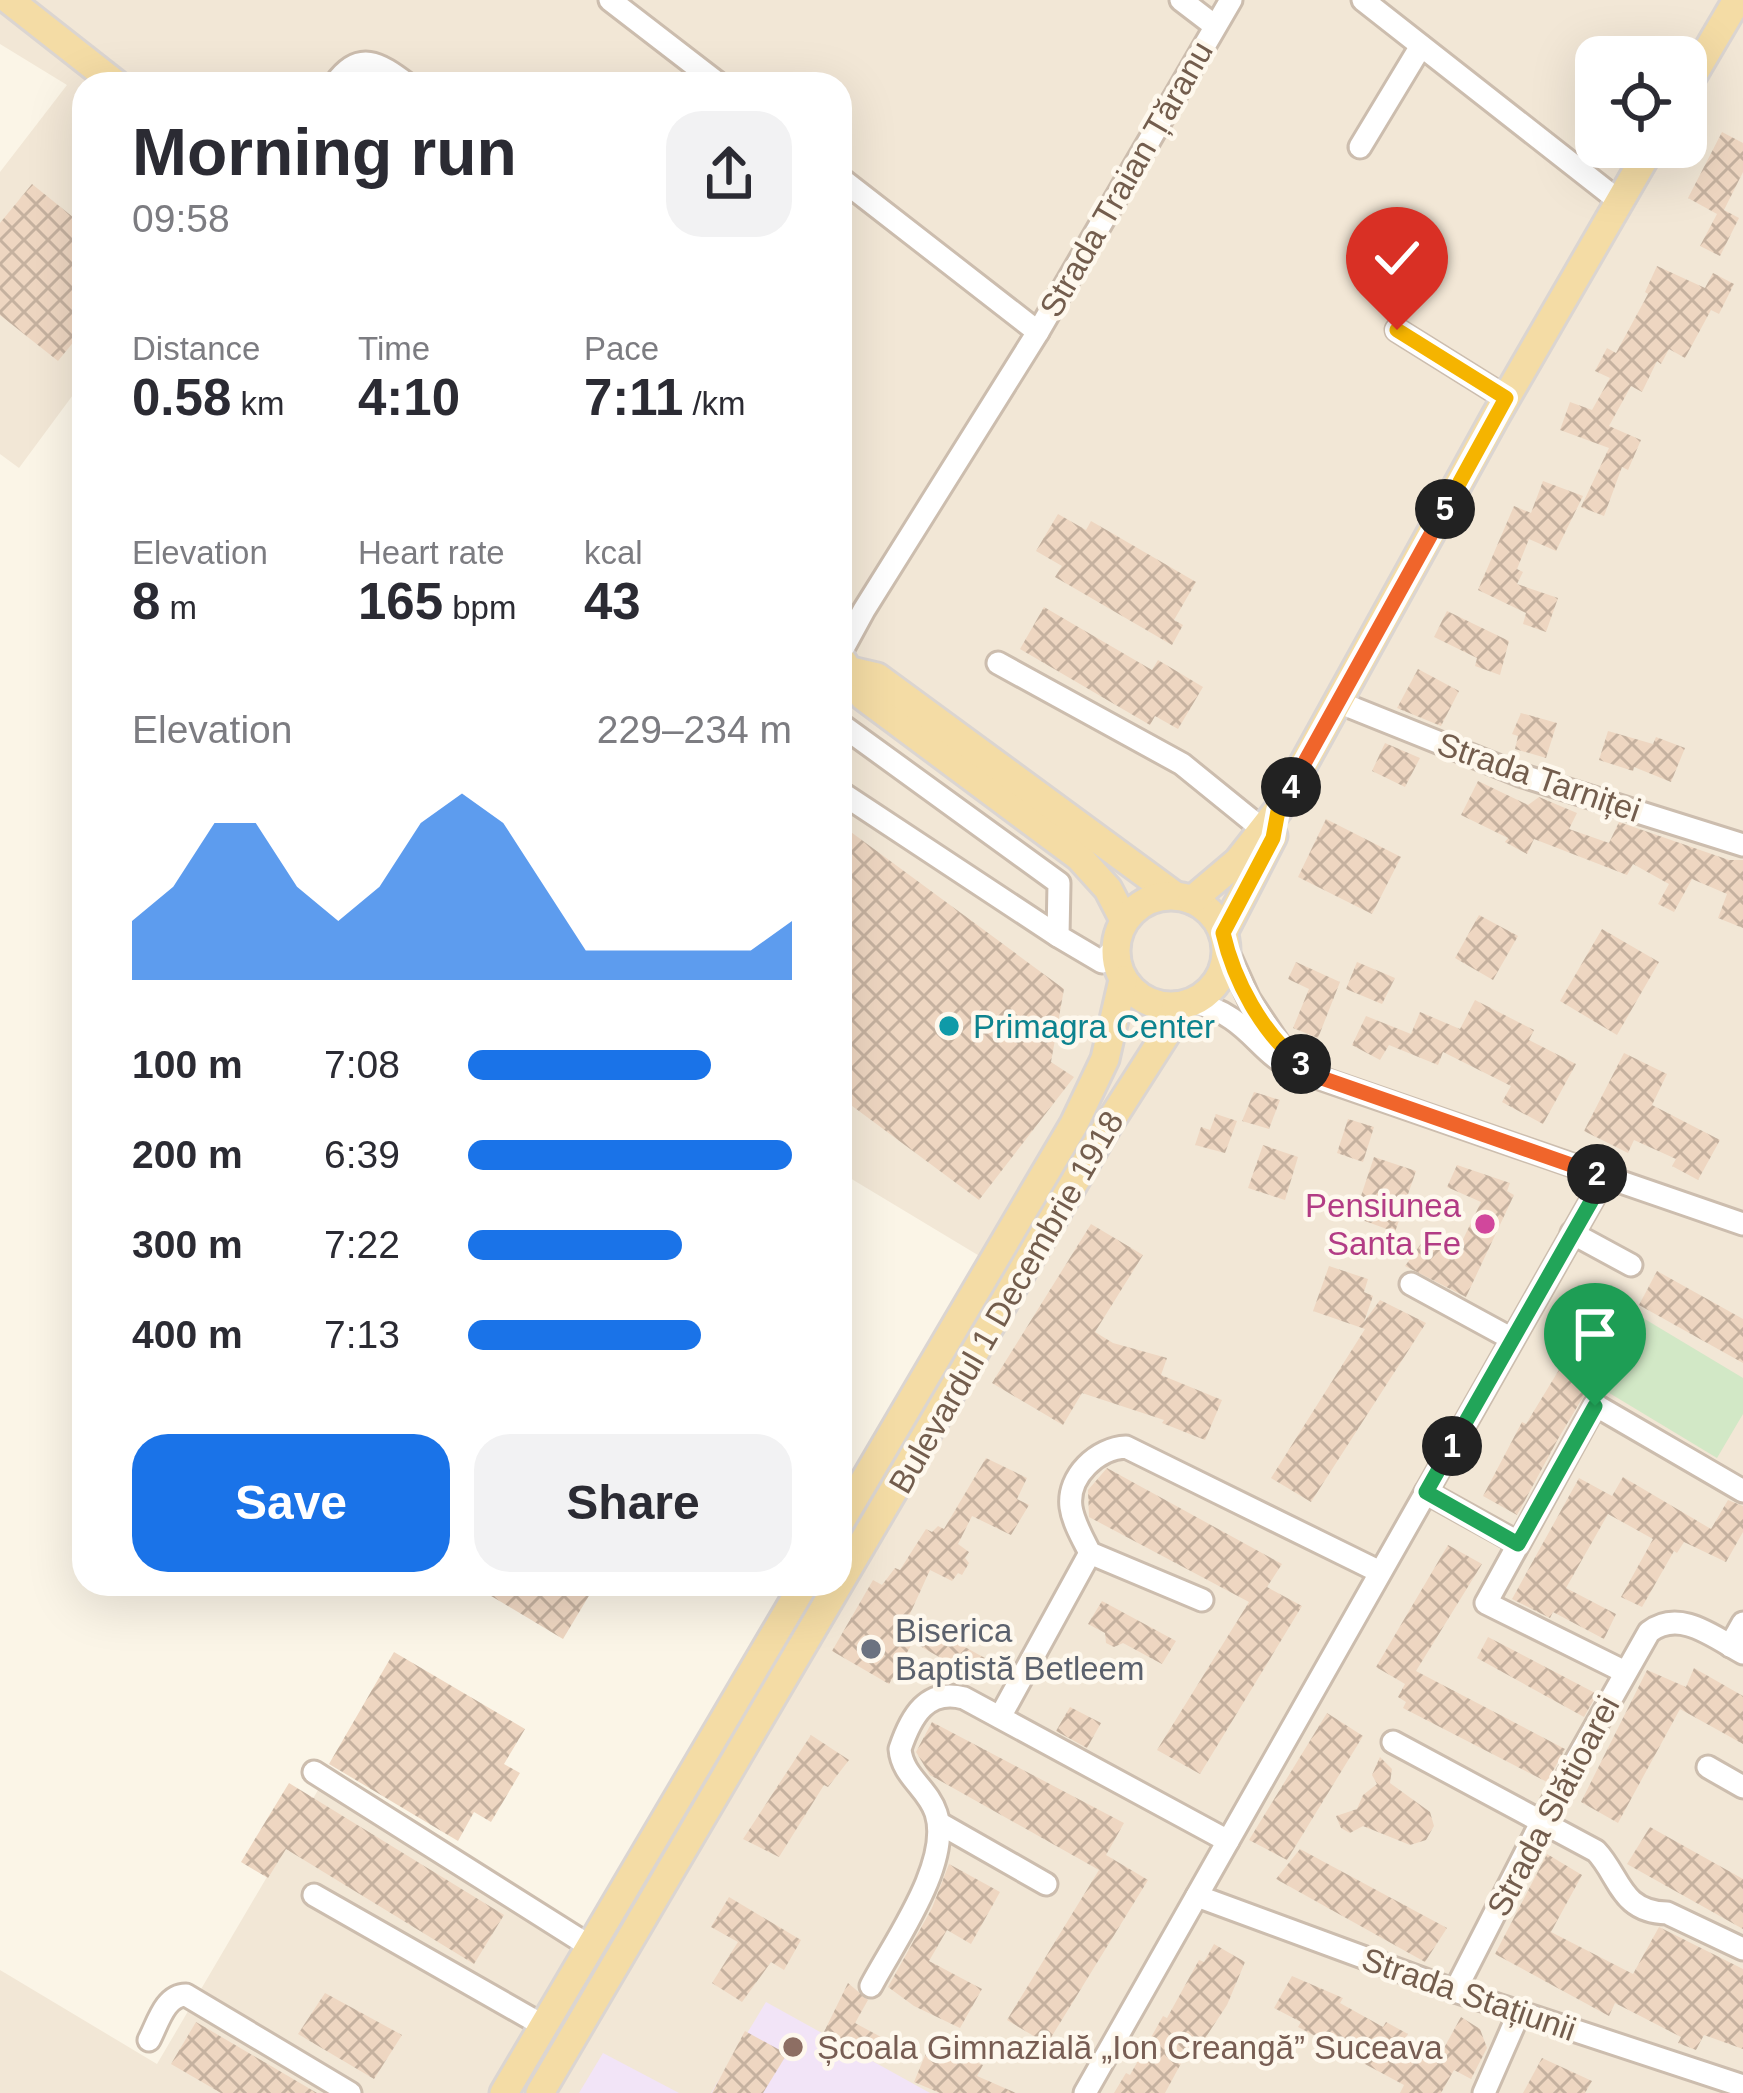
<!DOCTYPE html>
<html lang="en">
<head>
<meta charset="utf-8">
<style>
  :root { --surface:#fff; --page:#f2f2f3; --text:#2b2b33; --muted:#7c7c81; --accent:#1a73e8 }
  body { margin:0; font-family:Arial,sans-serif; background:var(--page); color:var(--text); height:100vh; display:flex; flex-direction:column; font-size:45px; white-space:nowrap }
  * { box-sizing:border-box; margin:0 }
  p { font-size:39px; color:var(--muted) }
  .icon { flex:none; width:66px; height:66px; fill:none; stroke:currentColor; stroke-width:2; stroke-linecap:round; stroke-linejoin:round }
  .map { position:relative; flex:1; overflow:hidden }
  .sheet { position:absolute; left:72px; top:72px; width:780px; height:1524px; display:flex; flex-direction:column; background:var(--surface); border-radius:36px; box-shadow:0 12px 48px #0002 }
  .sheet>* { flex:none }
  .buttons { position:absolute; left:1575px; top:36px; display:grid; gap:24px }
  .buttons a { display:grid; place-items:center; width:132px; height:132px; border-radius:24px; background:var(--surface); box-shadow:0 12px 48px #0002; font-size:60px }
  .pin { position:absolute; display:grid; place-items:center; width:102px; height:102px; color:#fff; margin:-123px -51px; border-radius:50% 50% 50% 0; rotate:-45deg; box-shadow:0 0 12px #0007 }
  .pin .icon { rotate:45deg }
  .km { position:absolute; width:60px; height:60px; margin:-30px; border-radius:50%; background:#222; color:#fff; font-size:33px; line-height:60px; text-align:center }
  .round { display:grid; place-items:center; flex:none; width:126px; height:126px; border-radius:36px; background:var(--page) }
  .head { display:flex; align-items:center; justify-content:space-between; height:204px; padding:0 60px }
  h1 { font-size:66px; font-weight:700; line-height:90px }
  .metrics { display:grid; grid-template-columns:repeat(3,1fr); gap:18px; height:204px; padding:12px 60px }
  .metrics div { display:grid; align-content:center }
  .metrics b { font-size:51px; font-weight:700 }
  .metrics small { font-size:33px; font-weight:400 }
  .metrics p { font-size:33px }
  .chart { height:336px; padding:24px 60px }
  .chart p { display:flex; justify-content:space-between }
  .chart svg { width:100%; height:216px; margin-top:12px; fill:var(--accent); opacity:.7 }
  .button { display:flex; gap:24px; margin-top:auto; padding:24px 60px }
  .button a { flex:1; height:138px; border-radius:36px; background:var(--accent); color:#fff; font-size:48px; font-weight:700; line-height:138px; text-align:center }
  .button a+a { background:var(--page); color:var(--text) }
  ul { padding:0 60px; list-style:none; font-size:39px }
  li { display:grid; grid-template-columns:192px 144px 1fr; align-items:center; height:90px }
  li i { height:30px; border-radius:15px; background:var(--accent) }
  .map>svg:first-child { display:block }
  .residential { fill:#f2e7d6; fill-rule:evenodd }
  .education { fill:#f2e4f7 }
  .park { fill:#d2e8c6 }
  .building { fill:url(#building-cross-hatch) }
  .lines { fill:none; stroke-linecap:round; stroke-linejoin:round }
  .minor-casing { stroke:#ccbdae; stroke-width:27 }
  .major-casing { stroke:#dbd5d1; stroke-width:33 }
  .minor { stroke:#fff; stroke-width:21 }
  .major { stroke:#f4dca5; stroke-width:27 }
  .split-1-casing { stroke:#fff; stroke-width:24 }
  .split-2-casing { stroke:#fff; stroke-width:24 }
  .split-3-casing { stroke:#fff; stroke-width:24 }
  .split-4-casing { stroke:#fff; stroke-width:24 }
  .split-5-casing { stroke:#fff; stroke-width:24 }
  .split-6-casing { stroke:#fff; stroke-width:24 }
  .split-1 { stroke:#22a559; stroke-width:15 }
  .split-2 { stroke:#22a559; stroke-width:15 }
  .split-3 { stroke:#f0652b; stroke-width:15 }
  .split-4 { stroke:#f5b400; stroke-width:15 }
  .split-5 { stroke:#f0652b; stroke-width:15 }
  .split-6 { stroke:#f5b400; stroke-width:15 }
  .culture-dot { fill:#0f9aa8; stroke:#fef8ed; stroke-width:4.5 }
  .hotel-dot { fill:#d1479c; stroke:#fef8ed; stroke-width:4.5 }
  .worship-dot { fill:#6b7280; stroke:#fef8ed; stroke-width:4.5 }
  .education-dot { fill:#8d6e63; stroke:#fef8ed; stroke-width:4.5 }
  .labels { text-anchor:middle; dominant-baseline:central; stroke-width:9; stroke-linejoin:round; paint-order:stroke }
  .street-label { font-size:33px; fill:#735d4d; stroke:#fef8ed }
  .culture-label { font-size:33px; fill:#0d838f; stroke:#fef8ed; text-anchor:start }
  .hotel-label { font-size:33px; fill:#b23c85; stroke:#fef8ed; text-anchor:end }
  .worship-label { font-size:33px; fill:#5b616d; stroke:#fef8ed; text-anchor:start }
  .education-label { font-size:33px; fill:#785e54; stroke:#fef8ed; text-anchor:start }
</style>
</head>
<body>
<div class="map">
<svg width="1743" height="2093" viewBox="0 0 1743 2093">
  <defs>
    <pattern id="building-cross-hatch" width="8" height="8" patternUnits="userSpaceOnUse" patternTransform="scale(3)"><rect width="8" height="8" fill="#eed6c1"/><path d="M0 0l8 8M0 8l8-8" fill="none" stroke="#c5b19f"/></pattern>
  </defs>
  <rect width="100%" height="100%" fill="#fbf5e7"/>
  <!-- residential -->
  <path class="residential" d="M0,0H1743V2093H0V1970L157,2064L321,1785L599,1941L820,1584H840V1552L1011,1275L840,1172V84H84V380L19,468L0,454V172L67,85L0,44ZM1596,57H1686V147H1596Z"/>
  <!-- education -->
  <g class="education">
    <polygon points="766,2002 930,2093 711,2093"/>
    <polygon points="603,2053 679,2093 579,2093"/>
  </g>
  <!-- park -->
  <polygon class="park" points="1643,1318 1743,1378 1743,1414 1717,1458 1601,1388"/>
  <!-- building -->
  <g class="building">
    <polygon points="1722,132 1743,143 1743,172 1724,210 1739,218 1720,256 1700,246 1717,214 1688,198"/>
    <polygon points="32,184 84,226 84,329 58,361 0,315 0,223"/>
    <polygon points="1657,266 1705,288 1713,273 1734,284 1719,314 1711,310 1685,358 1669,349 1661,364 1657,361 1642,392 1631,386 1609,426 1641,440 1628,470 1622,467 1604,516 1581,507 1609,448 1560,430 1570,402 1592,410 1610,378 1595,371 1607,348 1616,353 1648,294 1645,292"/>
    <polygon points="1543,481 1583,496 1556,551 1529,539 1517,569 1523,572 1517,584 1558,598 1546,632 1523,624 1526,613 1478,590 1514,506 1531,513"/>
    <polygon points="1058,514 1086,530 1091,521 1196,582 1174,620 1183,625 1172,645 1055,577 1062,566 1036,551"/>
    <polygon points="1044,607 1152,670 1158,660 1203,687 1178,729 1155,716 1150,725 1020,649"/>
    <polygon points="1447,611 1509,641 1500,675 1475,666 1477,658 1434,637"/>
    <polygon points="1418,669 1459,691 1441,726 1397,708"/>
    <polygon points="1521,713 1557,723 1546,758 1515,749 1518,736 1512,734"/>
    <polygon points="1608,731 1653,744 1656,737 1685,748 1671,782 1634,767 1633,771 1599,760"/>
    <polygon points="1385,743 1420,758 1405,787 1372,771"/>
    <polygon points="1478,781 1528,805 1539,797 1577,813 1569,829 1609,843 1619,822 1729,860 1743,860 1743,928 1718,918 1727,894 1692,879 1674,912 1658,904 1669,884 1633,864 1627,875 1534,839 1527,854 1505,842 1508,838 1461,815"/>
    <polygon points="1326,819 1401,857 1372,914 1298,877"/>
    <polygon points="840,824 1064,989 1051,1062 1074,1077 979,1200 840,1097"/>
    <polygon points="1479,915 1518,936 1493,980 1455,958"/>
    <polygon points="1602,929 1659,962 1617,1035 1560,1001"/>
    <polygon points="1296,962 1340,982 1318,1038 1293,1028 1309,989 1288,979"/>
    <polygon points="1357,962 1395,978 1382,1004 1346,989"/>
    <polygon points="1475,1000 1534,1030 1529,1040 1576,1064 1543,1124 1502,1102 1511,1086 1443,1052 1438,1065 1389,1045 1380,1060 1352,1045 1366,1016 1411,1034 1420,1012 1460,1029"/>
    <polygon points="1624,1053 1667,1074 1652,1105 1720,1140 1698,1180 1672,1166 1676,1159 1634,1140 1628,1153 1584,1131"/>
    <polygon points="1254,1092 1280,1100 1269,1129 1242,1121"/>
    <polygon points="1216,1114 1237,1121 1225,1153 1195,1145 1201,1127 1210,1130"/>
    <polygon points="1348,1119 1374,1127 1363,1162 1337,1153"/>
    <polygon points="1263,1145 1298,1157 1285,1200 1248,1188"/>
    <polygon points="1374,1157 1416,1171 1395,1232 1354,1217"/>
    <polygon points="1457,1165 1510,1183 1507,1191 1514,1195 1466,1297 1405,1266 1423,1241 1454,1258 1481,1202 1447,1187"/>
    <polygon points="1091,1224 1143,1255 1095,1332 1113,1343 1167,1358 1161,1375 1222,1400 1205,1440 1162,1423 1164,1420 1082,1393 1063,1425 992,1383"/>
    <polygon points="1329,1266 1368,1279 1364,1292 1373,1296 1364,1322 1380,1300 1426,1323 1311,1502 1271,1478 1365,1329 1313,1311"/>
    <polygon points="1657,1271 1743,1319 1743,1363 1639,1305"/>
    <polygon points="1607,1291 1638,1310 1593,1390 1583,1397 1558,1439 1517,1515 1483,1496 1522,1422 1526,1424"/>
    <polygon points="986,1458 1027,1478 1017,1499 1029,1505 1011,1535 972,1516 958,1544 969,1552 965,1558 969,1563 962,1575 958,1573 952,1581 930,1570 909,1616 992,1662 981,1681 913,1642 889,1684 832,1651 873,1580 882,1585 895,1568 900,1570 926,1529 932,1532 938,1526 944,1529"/>
    <polygon points="1107,1468 1282,1564 1267,1587 1302,1606 1200,1774 1157,1750 1249,1602 1089,1517 1088,1490"/>
    <polygon points="1623,1477 1711,1529 1728,1500 1743,1506 1743,1532 1726,1562 1684,1542 1677,1553 1674,1551 1642,1607 1621,1597 1653,1539 1608,1514 1566,1588 1616,1614 1604,1639 1553,1612 1550,1618 1512,1599 1579,1478 1612,1496"/>
    <polygon points="1448,1545 1482,1564 1416,1671 1565,1749 1547,1782 1403,1708 1406,1702 1398,1697 1405,1684 1376,1667"/>
    <polygon points="471,1584 596,1584 563,1639"/>
    <polygon points="1102,1601 1176,1641 1162,1664 1123,1643 1114,1647 1106,1643 1105,1633 1088,1624"/>
    <polygon points="1488,1637 1597,1694 1584,1717 1477,1658"/>
    <polygon points="394,1652 525,1729 504,1764 520,1773 491,1822 474,1812 458,1841 329,1764"/>
    <polygon points="1694,1668 1743,1696 1743,1744 1680,1709 1618,1823 1581,1802 1647,1670 1686,1687"/>
    <polygon points="1070,1707 1101,1723 1087,1748 1056,1731"/>
    <polygon points="1327,1713 1363,1736 1287,1860 1249,1840"/>
    <polygon points="932,1722 1124,1823 1106,1855 1148,1880 1047,2044 1007,2020 1099,1870 930,1775 916,1752"/>
    <polygon points="811,1735 849,1760 828,1787 824,1785 779,1857 743,1839"/>
    <polygon points="1380,1757 1392,1769 1390,1783 1430,1812 1434,1826 1426,1840 1410,1845 1363,1826 1350,1833 1341,1828 1336,1816 1357,1809 1363,1795 1377,1784 1372,1775"/>
    <polygon points="289,1783 504,1915 474,1964 286,1849 268,1878 241,1862"/>
    <polygon points="1650,1827 1743,1879 1743,1929 1627,1864"/>
    <polygon points="1300,1849 1447,1928 1425,1962 1276,1879"/>
    <polygon points="1547,1854 1582,1875 1551,1932 1633,1974 1659,1927 1743,1969 1743,2049 1704,2035 1696,2050 1678,2043 1681,2037 1615,2003 1609,2016 1495,1954"/>
    <polygon points="949,1864 1000,1892 971,1944 947,1930 929,1961 982,1989 960,2028 914,2006 888,1987 932,1908"/>
    <polygon points="729,1897 801,1940 784,1970 771,1962 742,2002 712,1983 738,1942 711,1927"/>
    <polygon points="1214,1944 1245,1962 1227,2005 1190,2061 1184,2058 1165,2093 1114,2093 1126,2073 1130,2075 1163,2016 1167,2018 1199,1960 1204,1962"/>
    <polygon points="1292,1976 1343,1998 1340,2003 1383,2027 1386,2022 1408,2034 1405,2039 1439,2057 1461,2017 1480,2029 1487,2048 1471,2079 1454,2070 1441,2093 1400,2093 1404,2085 1363,2063 1366,2058 1323,2035 1321,2039 1298,2027 1301,2022 1274,2008"/>
    <polygon points="848,1983 868,2000 855,2023 881,2037 869,2062 821,2038"/>
    <polygon points="325,1993 402,2035 374,2079 298,2034"/>
    <polygon points="196,2022 317,2093 221,2093 171,2064"/>
    <polygon points="745,2031 787,2054 763,2093 712,2093"/>
    <polygon points="943,2049 983,2065 977,2076 1016,2093 940,2093 914,2082 926,2053 939,2059"/>
    <polygon points="1542,2058 1592,2081 1585,2093 1523,2093"/>
  </g>
  <g class="lines">
    <defs>
      <g id="minor">
        <polyline points="610,0 719,84"/>
        <polyline points="1181,0 1215,26"/>
        <polyline points="1363,0 1619,201"/>
        <path d="M335,84C359,50 379,63 407,84"/>
        <polyline points="1360,147 1421,46"/>
        <polyline points="840,178 1038,332"/>
        <polyline points="1397,330 1506,398"/>
        <polyline points="840,654 864,610 1038,332 1231,0"/>
        <polyline points="998,663 1182,764 1272,837"/>
        <polyline points="1338,702 1520,775 1743,845"/>
        <polyline points="840,724 1059,883 1058,936 1102,962 1115,948"/>
        <polyline points="840,792 1058,936"/>
        <polyline points="1226,948 1249,999 1279,1044"/>
        <path d="M1192,1002C1252,1016 1255,1053 1299,1071L1743,1224"/>
        <polyline points="1572,1233 1631,1265"/>
        <polyline points="1411,1284 1512,1339"/>
        <polyline points="1426,1492 1518,1543"/>
        <path d="M1202,1600L1090,1553C1083,1539 1073,1522 1071,1507C1067,1476 1098,1448 1126,1447L1380,1572"/>
        <polyline points="1730,1646 1743,1623"/>
        <polyline points="1625,1672 1486,1603 1595,1405 1743,1491"/>
        <polyline points="1000,1717 1090,1553"/>
        <path d="M1393,1742L1596,1851C1620,1876 1620,1912 1667,1913L1743,1949"/>
        <polyline points="1708,1767 1743,1787"/>
        <polyline points="314,1772 591,1947"/>
        <polyline points="939,1823 1046,1884"/>
        <polyline points="314,1895 544,2026"/>
        <polyline points="1197,1896 1455,1991 1743,2086"/>
        <path d="M871,1986C894,1942 952,1863 936,1813C928,1788 902,1776 900,1749C911,1716 927,1688 964,1698L1228,1841"/>
        <path d="M1455,1991L1543,1819L1649,1632C1680,1608 1715,1638 1743,1653"/>
        <path d="M149,2040C158,2023 165,1995 186,1995L350,2093"/>
        <polyline points="1085,2093 1605,1177"/>
        <polyline points="1484,2093 1519,2013"/>
      </g>
      <g id="major">
        <polyline points="9,0 116,84"/>
        <polyline points="1686,87 1737,0"/>
        <polyline points="843,662 864,697 1079,857 1108,889 1124,920"/>
        <polyline points="851,671 877,677 1174,895"/>
        <circle cx="1171" cy="951" r="55"/>
        <polyline points="1192,900 1238,861 1278,810 1495,417 1651,147"/>
        <polyline points="1223,933 1273,836"/>
        <polyline points="840,1522 1074,1124 1105,1059 1123,980"/>
        <polyline points="504,2093 804,1584"/>
        <polyline points="540,2093 1108,1125 1166,1034 1177,1006"/>
      </g>
    </defs>
    <!-- minor casing -->
    <use href="#minor" class="minor-casing"/>
    <!-- major casing -->
    <use href="#major" class="major-casing"/>
    <!-- minor -->
    <use href="#minor" class="minor"/>
    <!-- major -->
    <use href="#major" class="major"/>
  </g>
  <g class="lines">
    <defs>
      <polyline id="split-1" points="1452,1446 1426,1492 1518,1544 1595,1406"/>
      <polyline id="split-2" points="1452,1446 1605,1177 1597,1174"/>
      <polyline id="split-3" points="1301,1064 1316,1076 1597,1174"/>
      <path id="split-4" d="M1291,787L1278,811L1273,838L1223,933C1234,981 1262,1033 1301,1064"/>
      <polyline id="split-5" points="1291,787 1445,509"/>
      <polyline id="split-6" points="1397,330 1506,398 1445,509"/>
    </defs>
    <!-- split-1 casing -->
    <use href="#split-1" class="split-1-casing"/>
    <!-- split-2 casing -->
    <use href="#split-2" class="split-2-casing"/>
    <!-- split-3 casing -->
    <use href="#split-3" class="split-3-casing"/>
    <!-- split-4 casing -->
    <use href="#split-4" class="split-4-casing"/>
    <!-- split-5 casing -->
    <use href="#split-5" class="split-5-casing"/>
    <!-- split-6 casing -->
    <use href="#split-6" class="split-6-casing"/>
    <!-- split-1 -->
    <use href="#split-1" class="split-1"/>
    <!-- split-2 -->
    <use href="#split-2" class="split-2"/>
    <!-- split-3 -->
    <use href="#split-3" class="split-3"/>
    <!-- split-4 -->
    <use href="#split-4" class="split-4"/>
    <!-- split-5 -->
    <use href="#split-5" class="split-5"/>
    <!-- split-6 -->
    <use href="#split-6" class="split-6"/>
  </g>
  <!-- markers -->
  <circle class="culture-dot" cx="949" cy="1026" r="12"/>
  <circle class="hotel-dot" cx="1485" cy="1224" r="12"/>
  <circle class="worship-dot" cx="871" cy="1649" r="12"/>
  <circle class="education-dot" cx="793" cy="2047" r="12"/>
  <g class="labels">
    <!-- street labels -->
    <g class="street-label">
      <text transform="translate(1126 179) rotate(-60)">Strada Traian Țăranu</text>
      <text transform="translate(1539 777) rotate(19)">Strada Tarniței</text>
      <text transform="translate(1006 1302) rotate(-60)">Bulevardul 1 Decembrie 1918</text>
      <text transform="translate(1553 1806) rotate(-62)">Strada Slătioarei</text>
      <text transform="translate(1469 1994) rotate(19)">Strada Stațiunii</text>
    </g>
    <!-- culture labels -->
    <g class="culture-label">
      <text x="973" y="1026">Primagra Center</text>
    </g>
    <!-- hotel labels -->
    <g class="hotel-label">
      <text x="1461" y="1205">Pensiunea<tspan x="1461" dy="38">Santa Fe</tspan></text>
    </g>
    <!-- worship labels -->
    <g class="worship-label">
      <text x="895" y="1630">Biserica<tspan x="895" dy="38">Baptistă Betleem</tspan></text>
    </g>
    <!-- education labels -->
    <g class="education-label">
      <text x="817" y="2047">Școala Gimnazială „Ion Creangă” Suceava</text>
    </g>
  </g>
</svg>
<div class="buttons">
<a><svg class="icon" aria-label="locate" viewBox="0 0 24 24"><circle cx="12" cy="12" r="6"/><path d="M12 2v4M12 18v4M2 12h4M18 12h4"/></svg></a>
</div>
<div class="pin" style="left:1595px;top:1406px;background:#1e9e55"><svg class="icon" aria-label="arrive" viewBox="0 0 24 24"><path d="M6 21V4h12l-3 4 3 4H6"/></svg></div>
<div class="pin" style="left:1397px;top:330px;background:#d93025"><svg class="icon" aria-label="check" viewBox="0 0 24 24"><path d="M5 12l5 5 9-10"/></svg></div>
<b class="km" style="left:1452px;top:1446px">1</b>
<b class="km" style="left:1597px;top:1174px">2</b>
<b class="km" style="left:1301px;top:1064px">3</b>
<b class="km" style="left:1291px;top:787px">4</b>
<b class="km" style="left:1445px;top:509px">5</b>
<section class="sheet">
<div class="head"><div><h1>Morning run</h1><p>09:58</p></div><a class="round"><svg class="icon" aria-label="share" viewBox="0 0 24 24"><path d="M12 15V3M7 8l5-5 5 5M5 13v7h14v-7"/></svg></a></div>
<div class="metrics">
<div><p>Distance</p><b>0.58<small> km</small></b></div>
<div><p>Time</p><b>4:10</b></div>
<div><p>Pace</p><b>7:11<small> /km</small></b></div>
</div>
<div class="metrics">
<div><p>Elevation</p><b>8<small> m</small></b></div>
<div><p>Heart rate</p><b>165<small> bpm</small></b></div>
<div><p>kcal</p><b>43</b></div>
</div>
<div class="chart"><p><span>Elevation</span>229–234 m</p>
<svg viewBox="0 0 160 44" preserveAspectRatio="none"><path d="M0 44V32L10 25L20 12L30 12L40 25L50 32L60 25L70 12L80 6L90 12L100 25L110 38L120 38L130 38L140 38L150 38L160 32V44z"/></svg>
</div>
<ul>
<li><b>100 m</b>7:08<i style="width:75%"></i></li>
<li><b>200 m</b>6:39<i style="width:100%"></i></li>
<li><b>300 m</b>7:22<i style="width:66%"></i></li>
<li><b>400 m</b>7:13<i style="width:72%"></i></li>
</ul>
<div class="button"><a>Save</a><a>Share</a></div>
</section>
</div>
</body>
</html>
